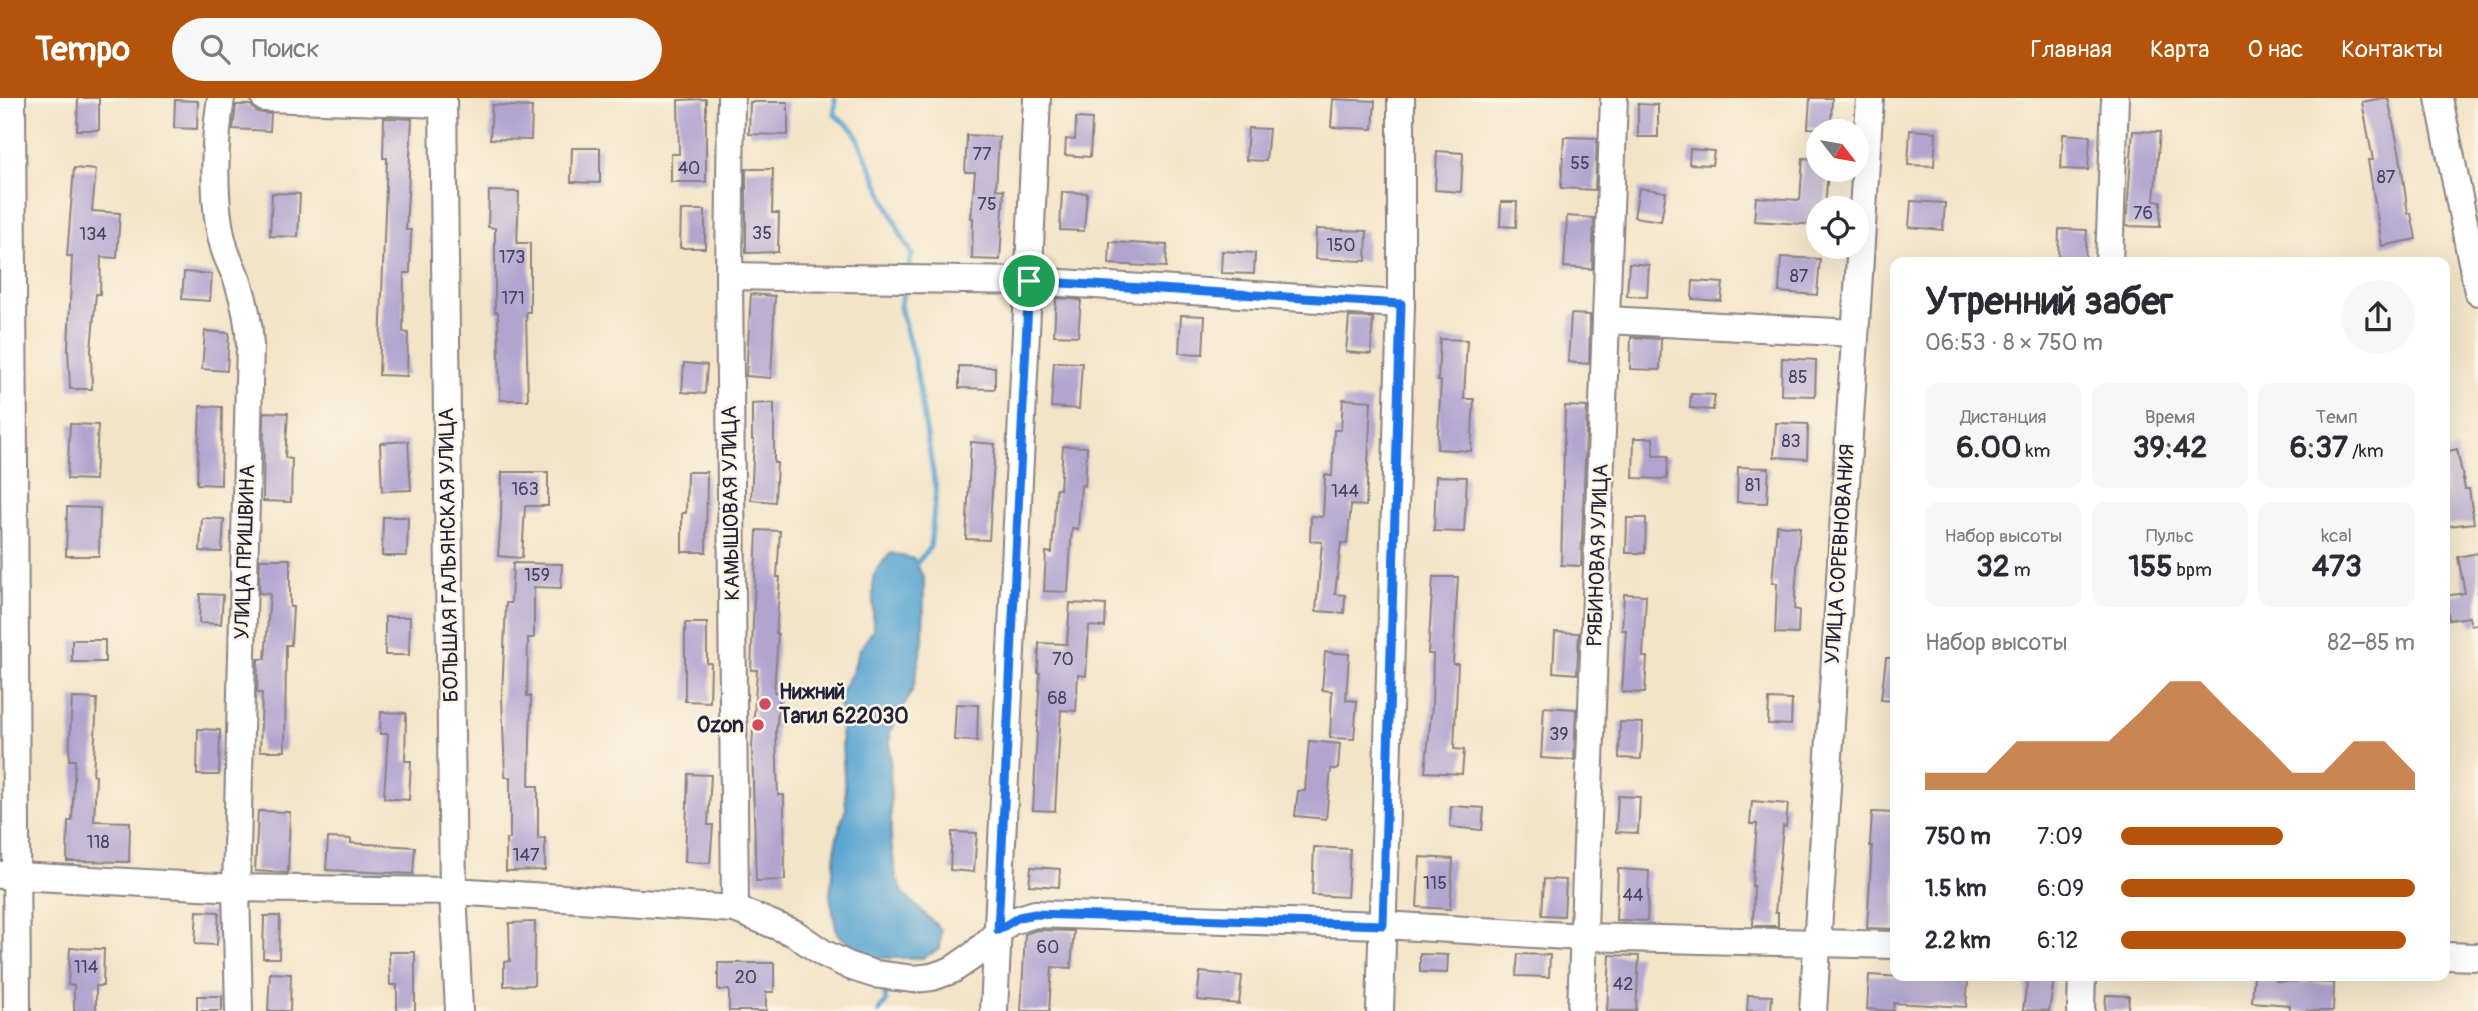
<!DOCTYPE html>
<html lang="ru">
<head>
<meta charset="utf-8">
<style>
  :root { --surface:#fff; --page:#f7f7f7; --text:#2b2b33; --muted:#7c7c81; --accent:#b45309 }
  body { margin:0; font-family:Pangolin,sans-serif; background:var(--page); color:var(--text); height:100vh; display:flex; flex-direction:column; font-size:26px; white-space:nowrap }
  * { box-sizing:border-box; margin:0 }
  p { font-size:23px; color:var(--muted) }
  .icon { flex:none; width:38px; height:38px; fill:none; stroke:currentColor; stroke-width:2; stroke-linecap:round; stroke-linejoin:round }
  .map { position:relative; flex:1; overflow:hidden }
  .side { position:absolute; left:1890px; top:159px; width:560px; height:724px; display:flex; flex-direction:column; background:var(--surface); border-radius:14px; box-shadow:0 7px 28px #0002 }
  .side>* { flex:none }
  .needle { width:46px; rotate:121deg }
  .tools { position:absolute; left:1806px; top:21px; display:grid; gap:14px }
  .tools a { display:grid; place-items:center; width:63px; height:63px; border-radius:50%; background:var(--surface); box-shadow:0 7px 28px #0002; font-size:35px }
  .pin { position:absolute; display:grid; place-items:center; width:60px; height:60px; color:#fff; margin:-30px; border:4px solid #fff; border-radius:50%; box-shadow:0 2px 7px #0007 }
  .round { display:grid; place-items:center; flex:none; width:74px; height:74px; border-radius:37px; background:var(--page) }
  .headline { display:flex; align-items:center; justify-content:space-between; height:119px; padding:0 35px }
  h1 { font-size:38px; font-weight:700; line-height:52px }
  .metrics { display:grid; grid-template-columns:repeat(3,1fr); gap:10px; height:119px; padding:7px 35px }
  .metrics div { display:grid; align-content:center; border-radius:14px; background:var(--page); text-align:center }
  .metrics b { font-size:30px; font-weight:700 }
  .metrics small { font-size:19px; font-weight:400 }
  .metrics p { font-size:19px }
  .chart { height:196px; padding:14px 35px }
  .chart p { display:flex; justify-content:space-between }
  .chart svg { width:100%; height:126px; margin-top:7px; fill:var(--accent); opacity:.7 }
  ul { padding:0 35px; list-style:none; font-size:23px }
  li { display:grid; grid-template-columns:112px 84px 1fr; align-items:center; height:52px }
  li i { height:18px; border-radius:9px; background:var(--accent) }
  header { display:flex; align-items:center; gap:42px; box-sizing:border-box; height:98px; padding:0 35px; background:var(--accent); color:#fff }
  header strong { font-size:33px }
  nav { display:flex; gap:38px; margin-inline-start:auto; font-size:24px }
  .search { width:490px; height:63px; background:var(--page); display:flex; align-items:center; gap:18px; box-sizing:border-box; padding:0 24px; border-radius:38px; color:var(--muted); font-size:26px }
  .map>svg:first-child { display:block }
  .water { fill:#5aa5d2; stroke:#3e6486; stroke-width:2 }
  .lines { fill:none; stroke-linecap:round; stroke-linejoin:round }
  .stream { stroke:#5aa5d2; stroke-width:5 }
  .building { fill:#b1a5d0 }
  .minor-casing { stroke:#8a8382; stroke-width:30 }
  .minor { stroke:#fff; stroke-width:26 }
  .route-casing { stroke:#fff; stroke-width:14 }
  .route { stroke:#1a73e8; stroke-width:9 }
  .poi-dot { fill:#d1495b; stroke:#fcf5e5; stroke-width:2.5 }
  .labels { text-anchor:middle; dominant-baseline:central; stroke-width:5; stroke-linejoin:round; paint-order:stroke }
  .number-label { font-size:18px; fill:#464360 }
  .street-label { font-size:21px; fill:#22223b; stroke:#fcf5e5 }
  .poi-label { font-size:21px; font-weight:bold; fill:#22223b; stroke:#fcf5e5; text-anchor:start }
</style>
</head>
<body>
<header>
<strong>Tempo</strong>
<div class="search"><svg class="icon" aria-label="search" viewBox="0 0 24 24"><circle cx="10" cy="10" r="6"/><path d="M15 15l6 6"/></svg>Поиск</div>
<nav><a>Главная</a><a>Карта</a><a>О нас</a><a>Контакты</a></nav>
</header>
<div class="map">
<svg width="2478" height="913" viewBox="0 0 2478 913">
  <rect width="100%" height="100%" fill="#fcf5e5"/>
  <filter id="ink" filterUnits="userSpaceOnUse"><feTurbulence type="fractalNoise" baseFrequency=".0143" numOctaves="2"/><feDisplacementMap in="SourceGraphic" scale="14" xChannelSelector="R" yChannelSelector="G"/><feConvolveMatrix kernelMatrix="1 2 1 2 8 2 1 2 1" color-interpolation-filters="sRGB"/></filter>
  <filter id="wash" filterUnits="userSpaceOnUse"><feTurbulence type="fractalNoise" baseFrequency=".00686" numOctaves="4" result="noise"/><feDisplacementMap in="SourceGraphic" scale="28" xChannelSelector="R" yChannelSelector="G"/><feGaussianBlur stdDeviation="1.57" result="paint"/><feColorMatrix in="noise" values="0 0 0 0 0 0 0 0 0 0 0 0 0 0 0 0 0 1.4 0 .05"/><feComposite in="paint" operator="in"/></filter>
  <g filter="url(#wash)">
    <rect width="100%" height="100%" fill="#f3e4c8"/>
    <!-- water -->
    <polygon class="water" points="891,455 914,461 924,481 923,543 913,591 890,634 891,745 896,779 904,796 941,832 940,851 923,860 874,860 853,849 837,835 830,798 837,738 846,710 839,597 852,575 859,553 873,532 873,480 878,469"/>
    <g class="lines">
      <!-- stream -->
      <g class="stream">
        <polyline points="835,0 835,17 854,32 902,139 912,156 909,167"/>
        <polyline points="903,196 900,209 915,265 936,393 930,449 913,470"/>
        <polyline points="879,913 886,904 884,889"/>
      </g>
    </g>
    <g id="blocks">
      <!-- building -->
      <g class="building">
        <polygon points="78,0 99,0 99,32 77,32"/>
        <polygon points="1810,0 1832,0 1831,31 1808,30"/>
        <polygon points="2382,0 2388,0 2400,58 2408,116 2411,115 2416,141 2382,148 2368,62 2373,62 2362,4"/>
        <polygon points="706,1 706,84 671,84 671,56 679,56 678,2"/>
        <polygon points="1333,1 1375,3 1373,31 1331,29"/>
        <polygon points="175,2 198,3 197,31 174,30"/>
        <polygon points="750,4 788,4 788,37 749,36"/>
        <polygon points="1638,6 1658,7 1658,39 1638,39"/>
        <polygon points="236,7 251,7 257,14 271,16 270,33 233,31"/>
        <polygon points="492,7 532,9 531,42 490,41"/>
        <polygon points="384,20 412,21 406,132 411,132 410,175 404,175 403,234 408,235 407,278 379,277 387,60 383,60"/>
        <polygon points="1076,20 1092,21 1090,59 1065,57 1066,41 1075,42"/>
        <polygon points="1248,30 1269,31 1266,63 1246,62"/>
        <polygon points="1910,32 1936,34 1934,68 1908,67"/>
        <polygon points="2133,33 2160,34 2154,102 2161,103 2160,129 2126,128"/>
        <polygon points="2063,36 2090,38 2088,72 2061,71"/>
        <polygon points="967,37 999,39 996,91 1004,92 1000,162 972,161 973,120 971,120 975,74 965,74"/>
        <polygon points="1564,39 1597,40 1595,92 1561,90"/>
        <polygon points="572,50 600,50 600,85 571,84"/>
        <polygon points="1690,51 1714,53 1712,67 1689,66"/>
        <polygon points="1437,53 1463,55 1461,94 1435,92"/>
        <polygon points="1803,60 1818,61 1818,72 1828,72 1825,110 1818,110 1818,127 1754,123 1756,99 1800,102"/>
        <polygon points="74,70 96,72 92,113 120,115 117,160 101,159 100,196 96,196 91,252 92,291 70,291 68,251 72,158 67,158"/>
        <polygon points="746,71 773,71 772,115 779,115 778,154 746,155"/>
        <polygon points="1639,90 1666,94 1661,123 1634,119"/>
        <polygon points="489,93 519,94 517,145 530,145 530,214 526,214 528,302 500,302 498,214 495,214 495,130 488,129"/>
        <polygon points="1062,94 1087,95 1084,133 1060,132"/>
        <polygon points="272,95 300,96 298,139 270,138"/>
        <polygon points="1911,103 1945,105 1943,132 1909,129"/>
        <polygon points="1501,104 1517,104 1516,129 1500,128"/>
        <polygon points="681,112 705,112 705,150 680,150"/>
        <polygon points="1567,118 1594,120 1592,171 1564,169"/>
        <polygon points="1316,131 1367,133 1366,163 1315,161"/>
        <polygon points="2059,131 2087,132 2085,164 2058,164"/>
        <polygon points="1110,144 1167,147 1166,169 1109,166"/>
        <polygon points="1222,153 1255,155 1254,176 1221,175"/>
        <polygon points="1781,159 1820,161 1817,197 1779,194"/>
        <polygon points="1629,165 1649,167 1647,199 1627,198"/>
        <polygon points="184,174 212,176 210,203 182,201"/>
        <polygon points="1693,183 1723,185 1721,203 1692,201"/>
        <polygon points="751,196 775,198 771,280 746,278"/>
        <polygon points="1056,200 1081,202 1078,238 1054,237"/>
        <polygon points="1571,216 1590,217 1589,266 1568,264"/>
        <polygon points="1181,217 1205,218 1203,256 1179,255"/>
        <polygon points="1349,219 1373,220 1371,256 1346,254"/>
        <polygon points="205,233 229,235 227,273 202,271"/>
        <polygon points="1631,239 1661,241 1660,272 1630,271"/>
        <polygon points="1440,241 1467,242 1464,301 1474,301 1471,353 1437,351 1441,283 1438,283"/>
        <polygon points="1782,260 1816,262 1815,298 1781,297"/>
        <polygon points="1054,264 1082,265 1079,311 1051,309"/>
        <polygon points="684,265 707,267 705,296 682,294"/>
        <polygon points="959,268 995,269 995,291 959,290"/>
        <polygon points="1691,296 1715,297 1713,312 1690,310"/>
        <polygon points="1343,301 1371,303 1366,408 1351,407 1347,446 1341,445 1335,496 1345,497 1344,515 1316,513 1322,444 1310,443 1311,418 1323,419 1325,377 1332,378 1334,332 1341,332"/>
        <polygon points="774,305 774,365 777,365 775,404 751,402 754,342 752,342 752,306"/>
        <polygon points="200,308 222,309 221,387 197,386"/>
        <polygon points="1565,308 1587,309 1581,468 1561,467"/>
        <polygon points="264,314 288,315 285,360 292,361 291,404 263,403"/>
        <polygon points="1776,325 1808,326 1807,361 1774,359"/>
        <polygon points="70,326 98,327 95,382 67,381"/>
        <polygon points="1634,340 1653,340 1653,358 1668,358 1667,381 1633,380"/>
        <polygon points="408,343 411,392 382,393 380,345"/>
        <polygon points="971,344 995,346 989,442 966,441"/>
        <polygon points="1063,348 1087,349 1085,388 1081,387 1078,431 1072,430 1068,494 1044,493 1046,454 1052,455 1056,391 1060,391"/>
        <polygon points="2457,351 2465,391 2469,391 2474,425 2448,428 2445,409 2445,354"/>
        <polygon points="1738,369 1769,370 1767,405 1737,404"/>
        <polygon points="502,374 548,374 548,408 525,408 522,460 498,458 501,420"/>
        <polygon points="687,374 707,374 706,454 682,454 682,415 686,415"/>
        <polygon points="1436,378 1467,379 1464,434 1434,433"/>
        <polygon points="67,409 100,410 99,458 66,458"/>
        <polygon points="383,419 408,419 407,458 382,458"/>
        <polygon points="202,420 224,421 222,454 200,453"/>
        <polygon points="1627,420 1646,420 1645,455 1626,455"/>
        <polygon points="1777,427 1800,429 1794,511 1799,512 1798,536 1775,535 1777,485 1772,485"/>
        <polygon points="757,432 780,433 777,479 780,479 776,535 778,536 774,594 780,595 776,633 778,697 784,697 785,782 756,783 752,649 757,572 751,572"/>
        <polygon points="2478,455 2478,526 2471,527 2469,519 2449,522 2445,498 2465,495 2458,459"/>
        <polygon points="260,461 290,461 290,509 293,509 291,547 286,547 285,653 260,653 262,595 257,595 258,561 265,561 270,496 259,495"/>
        <polygon points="513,465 562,466 561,490 534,489 534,540 528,540 527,598 531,598 529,688 538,688 538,741 545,740 545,772 506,773 506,741 510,741 510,679 505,679 502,598 506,505 511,505"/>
        <polygon points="1433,479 1458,479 1453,566 1458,566 1454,651 1464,652 1462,676 1425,674 1432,608 1433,556 1428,556"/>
        <polygon points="200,496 223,497 221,526 199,525"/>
        <polygon points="1624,496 1646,497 1643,559 1647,559 1645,595 1622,594 1626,532 1622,532"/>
        <polygon points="1070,505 1106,507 1105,529 1089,528 1086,578 1078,577 1076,613 1061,612 1055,713 1033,712 1040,575 1038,575 1039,545 1067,546"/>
        <polygon points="385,519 410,519 409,557 385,557"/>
        <polygon points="685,525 707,525 707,565 711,565 710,604 685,603"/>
        <polygon points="1555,534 1579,535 1577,576 1553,574"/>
        <rect x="72" y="542" width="33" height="22"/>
        <polygon points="1325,554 1349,556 1346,602 1357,603 1354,641 1330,640 1332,593 1322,592"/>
        <polygon points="1886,560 1895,560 1895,603 1881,602"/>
        <polygon points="72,600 97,601 93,677 96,678 94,723 130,724 129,764 67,763 68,723 72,723 75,662 69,662"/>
        <polygon points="1769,601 1792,602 1791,627 1768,626"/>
        <polygon points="956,606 978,607 977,643 954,642"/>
        <polygon points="1544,609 1576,611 1574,662 1541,660"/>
        <polygon points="381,614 406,615 405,663 411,663 409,702 384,700 388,636 380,636"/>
        <polygon points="1620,624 1643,625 1641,661 1619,660"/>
        <polygon points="198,631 220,632 219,677 197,677"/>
        <polygon points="1309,643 1340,646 1338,671 1331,671 1326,721 1295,718 1298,693 1305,693"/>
        <polygon points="688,676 711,677 708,727 713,727 710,765 685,764"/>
        <polygon points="1618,698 1640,699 1638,735 1616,734"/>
        <polygon points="1752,703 1788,706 1786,729 1783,728 1775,815 1778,815 1778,828 1753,828 1754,788 1752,788 1757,726 1750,726"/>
        <polygon points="1451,708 1484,710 1482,732 1450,729"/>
        <polygon points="258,713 290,714 288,775 255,773"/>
        <polygon points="1872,714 1895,715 1895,831 1867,830 1872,748 1870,748"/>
        <polygon points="952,734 977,735 974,774 950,772"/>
        <polygon points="328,740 351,741 351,745 415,749 413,776 326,772"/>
        <polygon points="1314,749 1350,751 1347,799 1312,797"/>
        <polygon points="1420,759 1453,761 1450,811 1417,809"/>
        <polygon points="1031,769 1060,771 1059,789 1029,787"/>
        <polygon points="1618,771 1649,773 1647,823 1616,822"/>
        <polygon points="1544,781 1566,782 1564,818 1542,817"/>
        <polygon points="197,813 219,814 217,847 195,846"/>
        <polygon points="264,818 280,818 279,860 263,860"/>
        <polygon points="535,824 534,887 504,888 504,864 510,863 509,825"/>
        <polygon points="1037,832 1074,833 1071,870 1052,869 1049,913 1021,913 1025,836"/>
        <polygon points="70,850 104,851 103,888 96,888 96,913 74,913 74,887 68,887"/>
        <polygon points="389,854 415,854 415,913 397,913 397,887 390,887"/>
        <polygon points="1420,856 1448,857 1447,875 1420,874"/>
        <polygon points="1518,856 1550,857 1549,879 1516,878"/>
        <polygon points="1610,857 1639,858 1636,913 1607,913"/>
        <polygon points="718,865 774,865 774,894 766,894 766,913 729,913 729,892 718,892"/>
        <polygon points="1200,874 1242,878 1239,906 1197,902"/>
        <polygon points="270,875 291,876 290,913 268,913"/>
        <polygon points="1869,877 1968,883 1966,909 1894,905 1893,913 1867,911"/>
        <polygon points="2028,878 2054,881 2049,913 2023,912"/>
        <polygon points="2254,878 2276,878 2276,883 2334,885 2333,913 2290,913 2290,907 2252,904"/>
        <polygon points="1748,897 1772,898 1771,913 1747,913"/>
        <polygon points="2106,897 2129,898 2128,913 2105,913"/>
        <rect x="197" y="898" width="25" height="15"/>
      </g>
    </g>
  </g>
  <g filter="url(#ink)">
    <use href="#blocks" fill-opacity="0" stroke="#8a8382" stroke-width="2"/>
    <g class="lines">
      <defs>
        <g id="minor">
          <polyline points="12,0 17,913"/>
          <path d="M221,0C214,42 212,108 224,149C227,161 234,172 238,184C245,205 249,225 250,247L236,790L239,913"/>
          <polyline points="265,0 443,6"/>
          <polyline points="443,0 453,793 459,913"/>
          <polyline points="731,0 729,178 735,811"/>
          <polyline points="2439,0 2478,194"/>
          <polyline points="2109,164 2115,0"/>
          <polyline points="729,178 1029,183 1401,206"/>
          <polyline points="1607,222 1854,235"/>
          <polyline points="0,777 236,790 453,793 735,811 794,835 823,855 852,869 874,876 914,881 932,879 952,872 974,857 1009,824 1035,816 1383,827 1584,839 1895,847"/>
          <polyline points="2445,858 2478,859"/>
          <polyline points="994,913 1037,0"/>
          <polyline points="1380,913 1401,206 1401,0"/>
          <polyline points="1581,913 1614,0"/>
          <polyline points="1813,913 1870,0"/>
          <polyline points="2081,913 2082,878"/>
        </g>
      </defs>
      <!-- minor casing -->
      <use href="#minor" class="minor-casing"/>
      <!-- minor -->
      <use href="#minor" class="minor"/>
    </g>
  </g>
  <g class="lines" filter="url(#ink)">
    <defs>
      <polygon id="route" points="1029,183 1401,206 1383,827 1035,816 1019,819 998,832"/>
    </defs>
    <!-- route casing -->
    <use href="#route" class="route-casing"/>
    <!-- route -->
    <use href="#route" class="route"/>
  </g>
  <!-- markers -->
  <g class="poi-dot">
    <circle cx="765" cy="606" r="7"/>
    <circle cx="758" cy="627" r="7"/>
  </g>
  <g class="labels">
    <!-- number labels -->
    <g class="number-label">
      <text x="982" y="56">77</text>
      <text x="1580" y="65">55</text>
      <text x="689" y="70">40</text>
      <text x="2386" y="79">87</text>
      <text x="987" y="106">75</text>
      <text x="2143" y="115">76</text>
      <text x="762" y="135">35</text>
      <text x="93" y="136">134</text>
      <text x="1341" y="147">150</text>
      <text x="512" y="159">173</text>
      <text x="1799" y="178">87</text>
      <text x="513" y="200">171</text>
      <text x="1798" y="279">85</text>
      <text x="1791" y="343">83</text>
      <text x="1753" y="387">81</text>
      <text x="525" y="391">163</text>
      <text x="1345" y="393">144</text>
      <text x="537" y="477">159</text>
      <text x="1063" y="561">70</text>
      <text x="1057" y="600">68</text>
      <text x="1559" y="636">39</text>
      <text x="98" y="744">118</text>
      <text x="526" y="757">147</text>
      <text x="1435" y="785">115</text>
      <text x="1633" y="797">44</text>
      <text x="1048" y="849">60</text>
      <text x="86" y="869">114</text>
      <text x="746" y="879">20</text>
      <text x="1623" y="886">42</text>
    </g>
    <!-- street labels -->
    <g class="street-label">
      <text transform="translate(731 405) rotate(-91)">КАМЫШОВАЯ УЛИЦА</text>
      <text transform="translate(245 454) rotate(-88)">УЛИЦА ПРИШВИНА</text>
      <text transform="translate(1840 456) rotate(-86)">УЛИЦА СОРЕВНОВАНИЯ</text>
      <text transform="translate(449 457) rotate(-91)">БОЛЬШАЯ ГАЛЬЯНСКАЯ УЛИЦА</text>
      <text transform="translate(1598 457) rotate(-88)">РЯБИНОВАЯ УЛИЦА</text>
    </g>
    <!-- poi labels -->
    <g class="poi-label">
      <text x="779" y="594">Нижний<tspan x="779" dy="24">Тагил 622030</tspan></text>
      <text x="744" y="627" text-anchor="end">Ozon</text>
    </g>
  </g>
</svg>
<div class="tools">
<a><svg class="needle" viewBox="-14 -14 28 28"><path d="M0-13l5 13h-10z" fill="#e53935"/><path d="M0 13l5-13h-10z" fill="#7c7c81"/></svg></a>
<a><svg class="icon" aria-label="locate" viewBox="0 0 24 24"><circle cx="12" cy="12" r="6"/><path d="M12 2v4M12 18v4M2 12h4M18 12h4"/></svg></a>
</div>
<div class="pin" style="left:1029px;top:183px;background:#1e9e55"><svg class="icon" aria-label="arrive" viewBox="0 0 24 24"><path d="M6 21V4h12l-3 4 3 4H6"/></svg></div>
<section class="side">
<div class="headline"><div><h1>Утренний забег</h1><p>06:53 · 8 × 750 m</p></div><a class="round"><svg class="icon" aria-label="share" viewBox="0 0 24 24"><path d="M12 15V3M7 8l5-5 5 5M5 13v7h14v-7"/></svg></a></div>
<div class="metrics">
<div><p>Дистанция</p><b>6.00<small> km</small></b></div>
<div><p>Время</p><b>39:42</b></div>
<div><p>Темп</p><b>6:37<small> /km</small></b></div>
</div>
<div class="metrics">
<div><p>Набор высоты</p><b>32<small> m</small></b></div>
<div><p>Пульс</p><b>155<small> bpm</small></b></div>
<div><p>kcal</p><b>473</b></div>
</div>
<div class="chart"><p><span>Набор высоты</span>82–85 m</p>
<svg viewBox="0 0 160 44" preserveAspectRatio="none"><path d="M0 44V38L10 38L20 38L30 27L40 27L50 27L60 27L70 17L80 6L90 6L100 17L110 27L120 38L130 38L140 27L150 27L160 38V44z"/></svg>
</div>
<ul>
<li><b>750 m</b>7:09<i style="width:55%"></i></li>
<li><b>1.5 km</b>6:09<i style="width:100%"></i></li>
<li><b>2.2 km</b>6:12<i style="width:97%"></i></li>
</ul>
</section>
</div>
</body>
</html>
